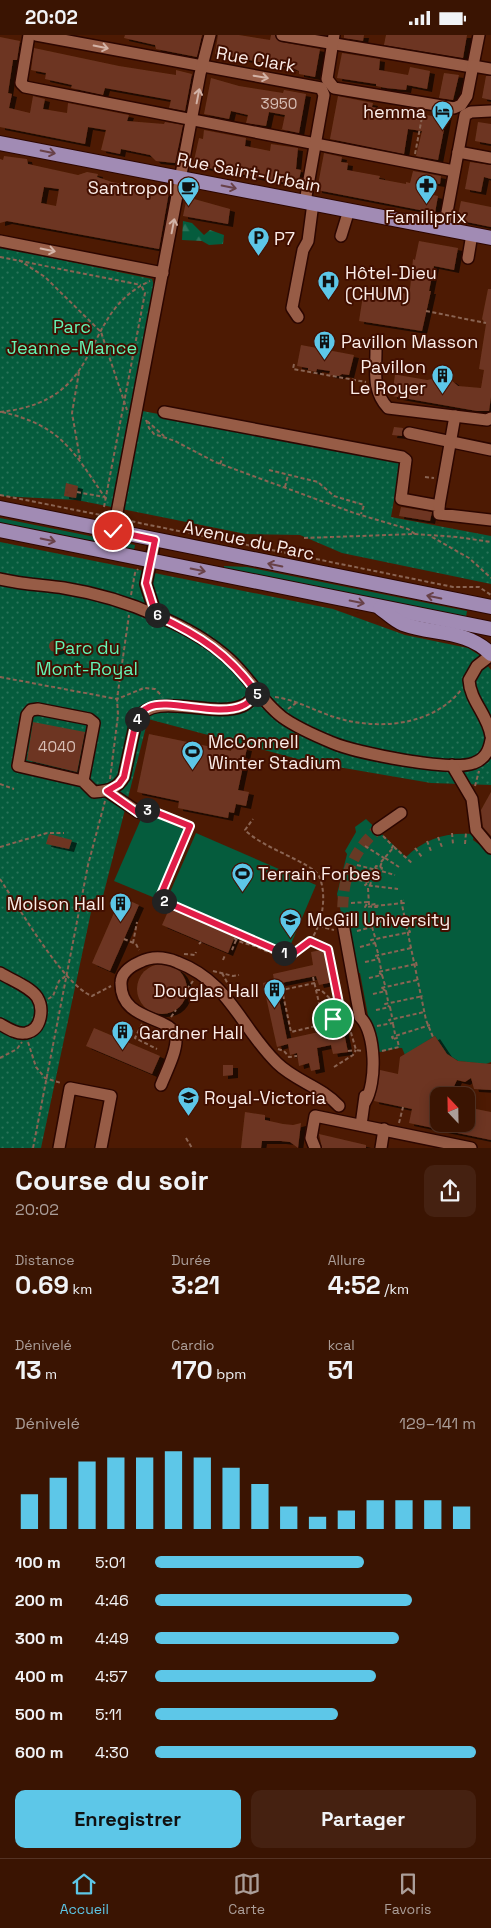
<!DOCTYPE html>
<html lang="fr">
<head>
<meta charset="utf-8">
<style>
  :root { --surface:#3a1402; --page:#452111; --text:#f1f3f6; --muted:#ab9e99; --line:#543324; --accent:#5dc7e8 }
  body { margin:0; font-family:"Space Grotesk",sans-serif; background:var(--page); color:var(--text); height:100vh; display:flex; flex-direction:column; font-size:19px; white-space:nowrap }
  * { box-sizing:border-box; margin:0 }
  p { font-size:16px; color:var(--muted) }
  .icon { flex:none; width:28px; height:28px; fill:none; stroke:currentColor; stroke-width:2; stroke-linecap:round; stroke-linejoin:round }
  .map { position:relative; height:1113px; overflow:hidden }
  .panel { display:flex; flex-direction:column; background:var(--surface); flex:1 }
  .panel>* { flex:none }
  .needle { width:32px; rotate:338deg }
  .fabs { position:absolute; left:430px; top:1052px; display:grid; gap:10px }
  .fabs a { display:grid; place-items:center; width:45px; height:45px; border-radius:10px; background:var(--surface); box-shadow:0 2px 12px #0003,0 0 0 1px var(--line); font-size:25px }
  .pin { position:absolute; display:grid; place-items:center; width:42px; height:42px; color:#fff; margin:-21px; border:2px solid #fff; border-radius:50%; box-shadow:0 1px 5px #0007 }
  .km { position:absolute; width:25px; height:25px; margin:-12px; border-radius:50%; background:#222; color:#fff; font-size:14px; line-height:25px; text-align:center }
  .round { display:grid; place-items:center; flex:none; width:52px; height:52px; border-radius:10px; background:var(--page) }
  .summary { display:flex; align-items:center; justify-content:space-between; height:85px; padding:0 15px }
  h1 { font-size:28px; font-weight:700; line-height:38px }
  .metrics { display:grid; grid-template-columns:repeat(3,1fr); gap:8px; height:85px; padding:5px 15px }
  .metrics div { display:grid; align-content:center }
  .metrics b { font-size:25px; font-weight:700 }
  .metrics small { font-size:14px; font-weight:400 }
  .metrics p { font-size:14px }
  .chart { height:140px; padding:10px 15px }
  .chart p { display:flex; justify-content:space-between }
  .chart svg { width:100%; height:90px; margin-top:5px; stroke:var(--accent); stroke-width:6 }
  .button { display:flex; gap:10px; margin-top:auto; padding:10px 15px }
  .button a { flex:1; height:58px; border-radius:10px; background:var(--accent); color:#111; font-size:20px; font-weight:700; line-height:58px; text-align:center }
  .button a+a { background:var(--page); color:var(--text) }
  ul { padding:0 15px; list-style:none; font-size:16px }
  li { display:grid; grid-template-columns:80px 60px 1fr; align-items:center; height:38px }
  li i { height:12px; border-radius:6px; background:var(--accent) }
  .status { display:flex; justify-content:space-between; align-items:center; height:35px; padding:0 25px; background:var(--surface); direction:ltr }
  .status svg { height:14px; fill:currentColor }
  .menu { display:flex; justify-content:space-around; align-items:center; height:70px; border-top:1px solid var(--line); background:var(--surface); font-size:14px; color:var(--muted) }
  .menu a { display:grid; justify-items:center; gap:2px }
  .menu .selected { color:var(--accent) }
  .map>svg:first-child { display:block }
  .grass { fill:#055c3d }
  .forest { fill:url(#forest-firs) }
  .park { fill:url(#park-dots) }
  .building { fill:#6d3621; fill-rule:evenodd; filter:url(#shadow) }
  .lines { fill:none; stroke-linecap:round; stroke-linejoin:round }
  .minor-tunnel { stroke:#673a25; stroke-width:11; stroke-dasharray:11 5.5; stroke-linecap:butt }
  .minor-casing { stroke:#2c0600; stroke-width:14 }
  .major-casing { stroke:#2c0600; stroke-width:16 }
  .path { stroke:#8a6453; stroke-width:2; stroke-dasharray:4 2.5; stroke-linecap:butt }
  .minor { stroke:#975c46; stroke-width:11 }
  .major { stroke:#a18bb4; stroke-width:14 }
  .oneway { stroke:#d3b3a7 }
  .oneway2 { stroke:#684148 }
  .route-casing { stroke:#fff; stroke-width:10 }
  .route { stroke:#e11d48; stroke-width:6 }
  .labels { text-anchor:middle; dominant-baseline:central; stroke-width:4; stroke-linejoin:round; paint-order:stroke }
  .number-label { font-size:15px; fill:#d8bfb6 }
  .street-label { font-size:18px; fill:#fbede8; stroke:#420f00 }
  .poi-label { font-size:18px; fill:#fbede8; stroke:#420f00; text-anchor:start }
  .park-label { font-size:18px; fill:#64f5b5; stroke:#420f00 }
</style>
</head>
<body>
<div class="status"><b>20:02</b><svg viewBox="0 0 49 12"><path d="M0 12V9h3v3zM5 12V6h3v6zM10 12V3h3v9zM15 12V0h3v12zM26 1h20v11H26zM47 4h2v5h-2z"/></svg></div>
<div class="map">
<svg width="491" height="1113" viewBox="0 0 491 1113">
  <defs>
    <pattern id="forest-firs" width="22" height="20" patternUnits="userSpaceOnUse" patternTransform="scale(1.25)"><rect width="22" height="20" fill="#055c3d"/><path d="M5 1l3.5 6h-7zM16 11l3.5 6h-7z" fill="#2a7459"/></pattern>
    <pattern id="park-dots" width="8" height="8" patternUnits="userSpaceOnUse" patternTransform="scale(1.25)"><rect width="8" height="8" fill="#055c3d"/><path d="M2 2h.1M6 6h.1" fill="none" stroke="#2a7459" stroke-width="1.8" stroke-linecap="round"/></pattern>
    <filter id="shadow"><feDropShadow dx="5" dy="3" stdDeviation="0" flood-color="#0009"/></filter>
  </defs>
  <rect width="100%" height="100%" fill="#4d1a03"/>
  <!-- grass -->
  <g class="grass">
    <polygon points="0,483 135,510 134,515 0,488"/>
    <polygon points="224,531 247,532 467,576 466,582 224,533"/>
    <polygon points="144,777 185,795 155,863 114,846"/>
    <path d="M366,784L406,822C425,803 447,797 474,799L473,805L491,818V1027L486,1029L458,1026L447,1019L435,1001L405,1020L402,1013H399L375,1018L360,938H357L351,924L337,859L347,819L345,816L356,797L355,792Z"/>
    <polygon points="196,798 316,850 288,916 167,864"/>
  </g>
  <!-- forest -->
  <polygon class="forest" points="183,186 192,188 204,200 210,195 224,200 223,209 209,210 202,206 182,205"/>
  <!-- park -->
  <g class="park">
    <polygon points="0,212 152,244 155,253 132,374 401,425 391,482 491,501 491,549 342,518 300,500 246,499 77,465 0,461"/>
    <polygon points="0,507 333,574 405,600 468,613 479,620 491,635 491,750 431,748 309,727 148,684 102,865 94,863 41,1113 0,1113"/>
  </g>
  <!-- building -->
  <g class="building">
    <polygon points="125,0 202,0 197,22 156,14 155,10 124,3"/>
    <polygon points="218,0 239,0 270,5 271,0 275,0 281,7 320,14 315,42 299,39 299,36 293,33 215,19"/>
    <polygon points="344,0 364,0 363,6 344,3"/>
    <polygon points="386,0 467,0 463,23 384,10"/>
    <polygon points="0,2 20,6 17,25 13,25 8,58 12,59 9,73 30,78 33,61 45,64 43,74 67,78 68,68 129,80 127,86 164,89 165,87 183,90 175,128 156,126 150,120 121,114 120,119 101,115 106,95 88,92 85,109 0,92"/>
    <polygon points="34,13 119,31 176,40 176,35 192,39 185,76 169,73 171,65 105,53 103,60 71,53 72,50 45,44 46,38 31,35"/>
    <polygon points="342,18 380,24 379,35 408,40 410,32 430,36 427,54 407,50 406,55 386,53 376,51 376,49 337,43"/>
    <polygon points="444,38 459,40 453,65 439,63"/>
    <polygon points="486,41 491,41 491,65 482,63"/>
    <polygon points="211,43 239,51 283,58 284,55 306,59 299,98 280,94 282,94 285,80 269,77 266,91 246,88 248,80 231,76 229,84 204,79"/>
    <polygon points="338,61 373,68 372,72 406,79 406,77 433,81 434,77 447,79 438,125 416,121 422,96 408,94 404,119 330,104"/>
    <polygon points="478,87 491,89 491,109 475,106"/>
    <polygon points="204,95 246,103 245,111 270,116 271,109 298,113 296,134 301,135 298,150 193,130 199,103 203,104"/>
    <polygon points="324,118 342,122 341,127 348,128 347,135 380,141 379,144 406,149 406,147 410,148 413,136 441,141 440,149 427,147 424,158 438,161 435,178 317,155"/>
    <path d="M4,121L27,124L28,129L78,140L87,137L98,139L97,142L112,147L169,157L159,214L7,186L0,188V124L3,125ZM44,152L59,154L56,171L41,168Z"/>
    <polygon points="470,127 491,130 491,144 484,142 481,157 465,154"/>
    <polygon points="187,162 230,174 228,189 183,181"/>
    <polygon points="461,166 491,172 491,192 457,185"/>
    <polygon points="419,206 458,213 454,235 434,231 429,256 431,256 422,296 359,286 364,254 398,261 399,257 406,259 407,254 410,254 413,224 415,225"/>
    <polygon points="488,254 491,254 491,362 489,376 477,376 392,361 395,340 398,340 427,345 437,343 451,345 458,351 481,353 484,335 479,334 486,289 482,284"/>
    <polygon points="301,310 354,320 349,340 342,339 339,341 329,340 330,336 317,334 316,337 308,335 308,333 297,331"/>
    <polygon points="394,392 403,393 402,401 392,400"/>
    <polygon points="66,448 78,451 76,463 64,461"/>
    <polygon points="401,472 432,477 430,486 399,481"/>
    <circle cx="55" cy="611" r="6"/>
    <polygon points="33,687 85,697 77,737 27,725"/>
    <polygon points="149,699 231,716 232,710 247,713 238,755 249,757 246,771 236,769 234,778 229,777 228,783 178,773 179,766 137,757"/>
    <polygon points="491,757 491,801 483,792 481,775"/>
    <polygon points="49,799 72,805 69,814 46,809"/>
    <polygon points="121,862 139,870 110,936 92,928"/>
    <polygon points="170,872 235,901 228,918 162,890"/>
    <polygon points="326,914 333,947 319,950 316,941 276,949 287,1004 328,995 326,986 341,983 348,1017 333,1019 331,1010 317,1013 320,1034 311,1036 309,1028 299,1031 297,1018 290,1020 288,1009 277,1012 263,948 274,945 273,939 313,930 311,917"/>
    <circle cx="162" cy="954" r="25"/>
    <polygon points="94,993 160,1021 152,1039 86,1011"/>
    <polygon points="435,1001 447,1019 458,1026 491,1029 491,1055 474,1054 471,1043 465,1047 457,1045 451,1058 448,1058 448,1061 439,1061 439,1089 466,1089 466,1072 491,1077 491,1105 409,1088 412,1074 374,1066 380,1035 398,1039 400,1022"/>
    <polygon points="223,1030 233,1030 233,1040 223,1041"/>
    <polygon points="245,1077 265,1080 265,1085 283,1089 293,1090 301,1088 298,1113 290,1107 281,1106 262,1106 261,1113 241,1113"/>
    <polygon points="319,1099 366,1110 366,1113 322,1113"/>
  </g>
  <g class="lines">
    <!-- minor-tunnel -->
    <path class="minor-tunnel" d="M343,889C341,850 348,821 378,794"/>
    <defs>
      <g id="minor">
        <polyline points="29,0 21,48 25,52 454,136"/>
        <polyline points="36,0 321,53 324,60 305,167"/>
        <polyline points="282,0 472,32"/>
        <polyline points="334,0 327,44 334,53 454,73 461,70 467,61 479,0"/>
        <polyline points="473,31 491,34"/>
        <polyline points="458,117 491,123"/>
        <polyline points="444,193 465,80 471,77 491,76"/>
        <polyline points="341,201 349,175"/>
        <polyline points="0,206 163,238"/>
        <polyline points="468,223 472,199"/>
        <polyline points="298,282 292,273 303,215 308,206 313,168"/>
        <path d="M376,315C376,337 372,356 388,373L487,385L491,383"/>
        <polyline points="164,377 402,422 406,425 401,464 439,471 439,479 491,485"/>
        <polyline points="409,398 491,415"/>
        <polyline points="439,471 455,381"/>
        <polyline points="116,483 200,39 210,0"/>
        <polyline points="155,505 146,549 156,580"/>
        <path d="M0,544C21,549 43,550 64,553C95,558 129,568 158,581C182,591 209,606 229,624C249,642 261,666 282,682C297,693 316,701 333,708C357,718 451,737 474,728C485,724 489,716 491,705"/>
        <path d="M491,620L477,631L469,645C470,666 488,680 491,701"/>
        <polyline points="452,730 472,764 476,795 491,813"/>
        <path d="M83,746L94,688L89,684L38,674L31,675L27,680L18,731L83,746L94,757C108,756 117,754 124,742L136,686C152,654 212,684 242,671C248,669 253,663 257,659"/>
        <polyline points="107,756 138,777"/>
        <polyline points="378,794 401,778"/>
        <path d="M343,889L360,982C376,997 377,1048 365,1067"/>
        <path d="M0,938C11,945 29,951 37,962C44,973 42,995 26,998C17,1000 7,993 0,989"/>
        <path d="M161,1050C166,1037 177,1017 176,1003C174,980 120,988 121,948C121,937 131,931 140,927C152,921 165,922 177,927C230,947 240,992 277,1028C295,1046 322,1052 339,1071"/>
        <polyline points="361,1090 365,1061"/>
        <polyline points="59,1113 70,1053 111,1061 101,1113"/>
        <polyline points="315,1113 311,1103 315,1081 471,1113"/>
        <polyline points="381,1113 384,1094"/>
      </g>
      <g id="major">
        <polyline points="0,108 491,203"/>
        <polyline points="0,473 491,572"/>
        <polyline points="0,495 491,594"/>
        <path d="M380,573C387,578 395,586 403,589C433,600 466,594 491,619"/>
      </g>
    </defs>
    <!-- minor casing -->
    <use href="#minor" class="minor-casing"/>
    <!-- major casing -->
    <use href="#major" class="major-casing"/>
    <!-- path -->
    <g class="path">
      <polyline points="415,119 423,77"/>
      <polyline points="0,222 141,250"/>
      <polyline points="19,225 45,242 101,297 127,375"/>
      <polyline points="426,276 486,288"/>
      <polyline points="294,329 293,334 366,347"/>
      <polyline points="79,337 72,378 80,424"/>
      <path d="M0,377C110,365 76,280 150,246"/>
      <path d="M2,377C62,391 73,416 106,464"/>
      <polyline points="146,385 149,393 154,399 175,406 215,427 354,478 408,494 415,499"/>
      <polyline points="147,386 164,401"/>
      <polyline points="220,429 223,422"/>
      <polyline points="269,435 318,447 334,461 364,470 361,479"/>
      <polyline points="425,442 434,443"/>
      <polyline points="285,452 288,440"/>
      <polyline points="77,457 104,462"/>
      <polyline points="0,460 106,481"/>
      <polyline points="104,472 145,258 141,250"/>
      <polyline points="125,485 453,552 479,552 491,560"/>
      <polyline points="432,502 469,523 491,543"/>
      <polyline points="304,503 415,499 457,502 491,507"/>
      <polyline points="131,560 135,538 138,534"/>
      <polyline points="0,642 117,664 144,653 155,654 162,661"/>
      <path d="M275,662C298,665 318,678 341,684C381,695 433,690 461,655"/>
      <polyline points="288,674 296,668"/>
      <polyline points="110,744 118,680 117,664 129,580"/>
      <polyline points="0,749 14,754"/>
      <polyline points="475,751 479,736"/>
      <polyline points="147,775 190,791 159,864 239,898"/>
      <polyline points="452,798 453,809"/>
      <polyline points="383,801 393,811 390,816"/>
      <polyline points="438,802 442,812"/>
      <polyline points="427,806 431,816"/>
      <polyline points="465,809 466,798"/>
      <polyline points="365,811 384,823 382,825"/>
      <polyline points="0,812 47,798 64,798"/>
      <polyline points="415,813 422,822"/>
      <polyline points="385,823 399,832"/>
      <polyline points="381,827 394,812 413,829"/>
      <polyline points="357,830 380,836 375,833"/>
      <polyline points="380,832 382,833 381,836 395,840"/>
      <polyline points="375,833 376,831 380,832 382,827"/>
      <path d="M0,844C18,871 64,951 92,961L111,951"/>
      <polyline points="352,844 369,847 365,850 398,854"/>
      <polyline points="370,851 373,837"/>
      <polyline points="368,853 369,870 376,869 377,872 371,872"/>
      <polyline points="401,865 426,985 433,1002"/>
      <polyline points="351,868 368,867 365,872 404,868 403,865"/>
      <polyline points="319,891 334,895"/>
      <polyline points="372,892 375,902"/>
      <polyline points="357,896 372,892 368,889 404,882"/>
      <path d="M234,903C240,908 248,909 255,911C264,915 282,924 292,920C319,911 330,865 319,841C313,828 262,813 245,795L253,784"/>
      <polyline points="124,904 136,909 139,915"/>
      <polyline points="309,906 328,914 341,978"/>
      <polyline points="133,908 137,887"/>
      <polyline points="375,908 378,918"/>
      <polyline points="199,909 201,907"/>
      <polyline points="360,912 375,908 371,905 410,897 409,895"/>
      <polyline points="232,915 239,898 289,920"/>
      <polyline points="184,919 195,920 196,917"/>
      <polyline points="379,924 381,934"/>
      <polyline points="223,925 225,920"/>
      <polyline points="365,927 379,924 375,921 411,913"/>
      <polyline points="416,927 417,932"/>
      <polyline points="213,936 233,941 239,940"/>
      <polyline points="222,938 229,951"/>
      <polyline points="382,940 385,950"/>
      <polyline points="313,942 322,981 345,977 356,1015 362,1016"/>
      <polyline points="369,943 382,940 378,937 416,929"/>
      <polyline points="315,948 282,955 291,997 324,989 322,981"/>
      <polyline points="187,954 193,946"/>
      <polyline points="316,955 321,955 338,971"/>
      <polyline points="386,956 388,966"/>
      <polyline points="373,959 386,956 381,953 417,945"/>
      <polyline points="236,961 243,960"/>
      <polyline points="48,964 53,961 59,946 67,940"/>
      <polyline points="390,972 392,982"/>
      <polyline points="376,975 390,972 385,969 423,961"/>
      <polyline points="171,982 176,975"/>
      <polyline points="142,989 135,1003 157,1014"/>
      <polyline points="393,989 395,999"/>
      <polyline points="377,991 393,988 389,985 424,977"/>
      <polyline points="393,1004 392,1002 430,990"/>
      <polyline points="28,1007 36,1032 45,1043 61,1048"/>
      <polyline points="278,1014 284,1016 289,1022 297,1021"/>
      <polyline points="348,1016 355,1015"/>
      <polyline points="382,1016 399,1012 397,1003 393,1004"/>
      <polyline points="0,1023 17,1014 22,1007"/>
      <polyline points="334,1032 353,1020 356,1015"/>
      <polyline points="399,1088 403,1072"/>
      <polyline points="186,1103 192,1113"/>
      <polyline points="33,1113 88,830 105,766"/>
    </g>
    <!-- minor -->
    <use href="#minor" class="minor"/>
    <!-- major -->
    <use href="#major" class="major"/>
  </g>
  <!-- one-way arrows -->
  <defs><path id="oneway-shaft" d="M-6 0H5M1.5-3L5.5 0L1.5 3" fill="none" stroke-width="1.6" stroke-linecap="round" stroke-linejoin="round" transform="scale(1.25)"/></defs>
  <g class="oneway">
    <use href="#oneway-shaft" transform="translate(101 12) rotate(11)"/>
    <use href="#oneway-shaft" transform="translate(261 42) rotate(10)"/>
    <use href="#oneway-shaft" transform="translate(198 61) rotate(-79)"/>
    <use href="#oneway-shaft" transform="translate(173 191) rotate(-79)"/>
    <use href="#oneway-shaft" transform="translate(48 215) rotate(11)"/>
  </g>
  <g class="oneway2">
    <use href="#oneway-shaft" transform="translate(48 117) rotate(11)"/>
    <use href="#oneway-shaft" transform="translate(229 152) rotate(11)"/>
    <use href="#oneway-shaft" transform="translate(48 505) rotate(12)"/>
    <use href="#oneway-shaft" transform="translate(275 530) rotate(-168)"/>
    <use href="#oneway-shaft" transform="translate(198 535) rotate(11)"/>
    <use href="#oneway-shaft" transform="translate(434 562) rotate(-168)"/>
    <use href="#oneway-shaft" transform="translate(357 567) rotate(11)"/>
  </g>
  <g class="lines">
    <defs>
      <path id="route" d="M113,496L155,505L146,548L156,580C201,601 228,619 257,658C253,663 248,669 242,671C217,682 168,663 149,672C142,675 139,680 136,686L124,742L119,749L107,756L138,778L150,775L190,791L159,864L290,921L310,906L328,914L341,978L332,980L333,984"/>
    </defs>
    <!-- route casing -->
    <use href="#route" class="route-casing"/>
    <!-- route -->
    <use href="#route" class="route"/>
  </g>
  <!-- icons -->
  <defs>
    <symbol id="hotel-pin" viewBox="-11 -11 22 30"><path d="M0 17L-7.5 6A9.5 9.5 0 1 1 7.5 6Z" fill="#5dc7e8" stroke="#420f00"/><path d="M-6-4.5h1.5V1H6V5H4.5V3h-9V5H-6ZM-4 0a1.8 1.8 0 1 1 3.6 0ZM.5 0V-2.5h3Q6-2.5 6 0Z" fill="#111"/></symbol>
    <symbol id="pharmacy-pin" viewBox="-11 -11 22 30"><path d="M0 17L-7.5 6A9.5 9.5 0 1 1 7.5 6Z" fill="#5dc7e8" stroke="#420f00"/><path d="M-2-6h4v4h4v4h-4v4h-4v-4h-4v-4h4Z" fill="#111"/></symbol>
    <symbol id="cafe-pin" viewBox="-11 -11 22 30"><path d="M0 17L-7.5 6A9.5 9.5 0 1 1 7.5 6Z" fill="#5dc7e8" stroke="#420f00"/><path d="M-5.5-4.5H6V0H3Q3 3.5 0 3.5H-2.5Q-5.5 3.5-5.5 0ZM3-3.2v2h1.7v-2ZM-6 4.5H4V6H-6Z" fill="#111"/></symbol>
    <symbol id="parking-pin" viewBox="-11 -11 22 30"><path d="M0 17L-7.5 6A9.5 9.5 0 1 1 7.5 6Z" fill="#5dc7e8" stroke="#420f00"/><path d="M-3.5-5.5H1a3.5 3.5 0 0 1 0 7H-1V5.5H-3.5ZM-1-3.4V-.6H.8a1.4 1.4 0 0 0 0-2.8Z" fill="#111"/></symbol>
    <symbol id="hospital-pin" viewBox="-11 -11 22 30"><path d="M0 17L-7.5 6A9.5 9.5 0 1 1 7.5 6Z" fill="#5dc7e8" stroke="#420f00"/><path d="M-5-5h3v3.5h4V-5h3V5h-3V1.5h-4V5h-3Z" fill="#111"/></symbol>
    <symbol id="building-pin" viewBox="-11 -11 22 30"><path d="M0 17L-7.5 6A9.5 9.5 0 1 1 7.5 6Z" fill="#5dc7e8" stroke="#420f00"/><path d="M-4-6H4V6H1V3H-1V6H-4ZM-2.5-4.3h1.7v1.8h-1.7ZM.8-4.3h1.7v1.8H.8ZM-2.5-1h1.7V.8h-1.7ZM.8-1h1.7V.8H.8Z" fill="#111"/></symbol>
    <symbol id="stadium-pin" viewBox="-11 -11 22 30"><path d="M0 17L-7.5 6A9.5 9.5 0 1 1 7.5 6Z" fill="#5dc7e8" stroke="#420f00"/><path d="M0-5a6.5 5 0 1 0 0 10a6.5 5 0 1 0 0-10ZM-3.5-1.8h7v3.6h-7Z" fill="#111"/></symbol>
    <symbol id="university-pin" viewBox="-11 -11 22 30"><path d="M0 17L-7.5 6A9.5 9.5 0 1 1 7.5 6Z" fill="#5dc7e8" stroke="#420f00"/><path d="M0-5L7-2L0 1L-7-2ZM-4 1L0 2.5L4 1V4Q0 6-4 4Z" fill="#111"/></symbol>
  </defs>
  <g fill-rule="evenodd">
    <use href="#hotel-pin" x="430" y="64" width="25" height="34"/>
    <use href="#pharmacy-pin" x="414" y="138" width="25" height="34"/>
    <use href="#cafe-pin" x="176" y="140" width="25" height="34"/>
    <use href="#parking-pin" x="246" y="190" width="25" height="34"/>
    <use href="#hospital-pin" x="316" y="234" width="25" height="34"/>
    <use href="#building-pin" x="312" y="294" width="25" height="34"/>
    <use href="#building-pin" x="430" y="328" width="25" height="34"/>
    <use href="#stadium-pin" x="180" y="704" width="25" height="34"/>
    <use href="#stadium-pin" x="230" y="826" width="25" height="34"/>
    <use href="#building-pin" x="108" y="856" width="25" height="34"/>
    <use href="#university-pin" x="278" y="872" width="25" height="34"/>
    <use href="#building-pin" x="262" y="942" width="25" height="34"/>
    <use href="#building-pin" x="110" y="984" width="25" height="34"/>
    <use href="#university-pin" x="176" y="1050" width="25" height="34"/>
  </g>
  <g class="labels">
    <!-- number labels -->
    <g class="number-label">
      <text x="279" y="68">3950</text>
      <text x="57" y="711">4040</text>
    </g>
    <!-- street labels -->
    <g class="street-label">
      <text transform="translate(256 24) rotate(10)">Rue Clark</text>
      <text transform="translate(249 137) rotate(11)">Rue Saint-Urbain</text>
      <text transform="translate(249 505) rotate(12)">Avenue du Parc</text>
    </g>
    <!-- poi labels -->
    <g class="poi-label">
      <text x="426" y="76" text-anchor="end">hemma</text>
      <text x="173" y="152" text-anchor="end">Santropol</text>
      <text x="426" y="181" text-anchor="middle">Familiprix</text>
      <text x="274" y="203">P7</text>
      <text x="345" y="237">Hôtel-Dieu<tspan x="345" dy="21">(CHUM)</tspan></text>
      <text x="341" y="306">Pavillon Masson</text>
      <text x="426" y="331" text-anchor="end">Pavillon<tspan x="426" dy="21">Le Royer</tspan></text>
      <text x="208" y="706">McConnell<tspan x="208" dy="21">Winter Stadium</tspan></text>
      <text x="258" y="838">Terrain Forbes</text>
      <text x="105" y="868" text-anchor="end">Molson Hall</text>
      <text x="307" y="884">McGill University</text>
      <text x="259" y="955" text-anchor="end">Douglas Hall</text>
      <text x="139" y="997">Gardner Hall</text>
      <text x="204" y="1062">Royal-Victoria</text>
    </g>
    <!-- park labels -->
    <g class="park-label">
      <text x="72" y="291">Parc<tspan x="72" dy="21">Jeanne-Mance</tspan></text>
      <text x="87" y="612">Parc du<tspan x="87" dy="21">Mont-Royal</tspan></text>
    </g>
  </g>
</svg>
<div class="fabs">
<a><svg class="needle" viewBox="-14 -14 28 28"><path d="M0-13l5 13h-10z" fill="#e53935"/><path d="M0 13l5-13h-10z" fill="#ab9e99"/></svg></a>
</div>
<div class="pin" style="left:333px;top:984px;background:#1e9e55"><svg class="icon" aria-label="arrive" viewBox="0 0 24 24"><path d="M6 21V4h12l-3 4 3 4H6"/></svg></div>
<div class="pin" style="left:113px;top:496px;background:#d93025"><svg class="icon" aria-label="check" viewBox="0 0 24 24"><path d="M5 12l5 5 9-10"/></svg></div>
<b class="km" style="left:284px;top:918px">1</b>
<b class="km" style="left:164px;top:866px">2</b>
<b class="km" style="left:147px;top:775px">3</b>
<b class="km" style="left:137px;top:684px">4</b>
<b class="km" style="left:257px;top:659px">5</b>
<b class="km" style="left:157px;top:580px">6</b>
</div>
<section class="panel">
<div class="summary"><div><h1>Course du soir</h1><p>20:02</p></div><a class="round"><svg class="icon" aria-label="share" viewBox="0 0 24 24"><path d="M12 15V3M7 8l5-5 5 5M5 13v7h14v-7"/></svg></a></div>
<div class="metrics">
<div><p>Distance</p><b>0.69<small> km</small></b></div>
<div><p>Durée</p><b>3:21</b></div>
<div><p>Allure</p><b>4:52<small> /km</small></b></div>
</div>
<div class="metrics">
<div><p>Dénivelé</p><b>13<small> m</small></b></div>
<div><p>Cardio</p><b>170<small> bpm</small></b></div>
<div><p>kcal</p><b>51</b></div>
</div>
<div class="chart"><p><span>Dénivelé</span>129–141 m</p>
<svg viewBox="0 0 160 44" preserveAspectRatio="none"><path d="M5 44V27M15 44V19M25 44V11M35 44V9M45 44V9M55 44V6M65 44V9M75 44V14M85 44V22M95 44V33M105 44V38M115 44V35M125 44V30M135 44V30M145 44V30M155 44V33"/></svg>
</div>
<ul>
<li><b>100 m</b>5:01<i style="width:65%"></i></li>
<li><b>200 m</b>4:46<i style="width:80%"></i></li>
<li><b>300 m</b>4:49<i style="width:76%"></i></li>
<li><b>400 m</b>4:57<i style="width:69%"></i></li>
<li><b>500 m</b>5:11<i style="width:57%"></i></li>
<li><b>600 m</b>4:30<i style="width:100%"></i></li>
</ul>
<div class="button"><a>Enregistrer</a><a>Partager</a></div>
</section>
<nav class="menu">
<a class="selected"><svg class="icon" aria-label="home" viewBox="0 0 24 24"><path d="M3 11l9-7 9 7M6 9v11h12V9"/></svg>Accueil</a>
<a><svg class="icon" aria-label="map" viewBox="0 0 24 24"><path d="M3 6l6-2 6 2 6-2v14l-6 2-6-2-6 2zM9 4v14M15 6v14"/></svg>Carte</a>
<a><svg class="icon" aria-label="saved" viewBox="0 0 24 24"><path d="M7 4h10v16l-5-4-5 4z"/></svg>Favoris</a>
</nav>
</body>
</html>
